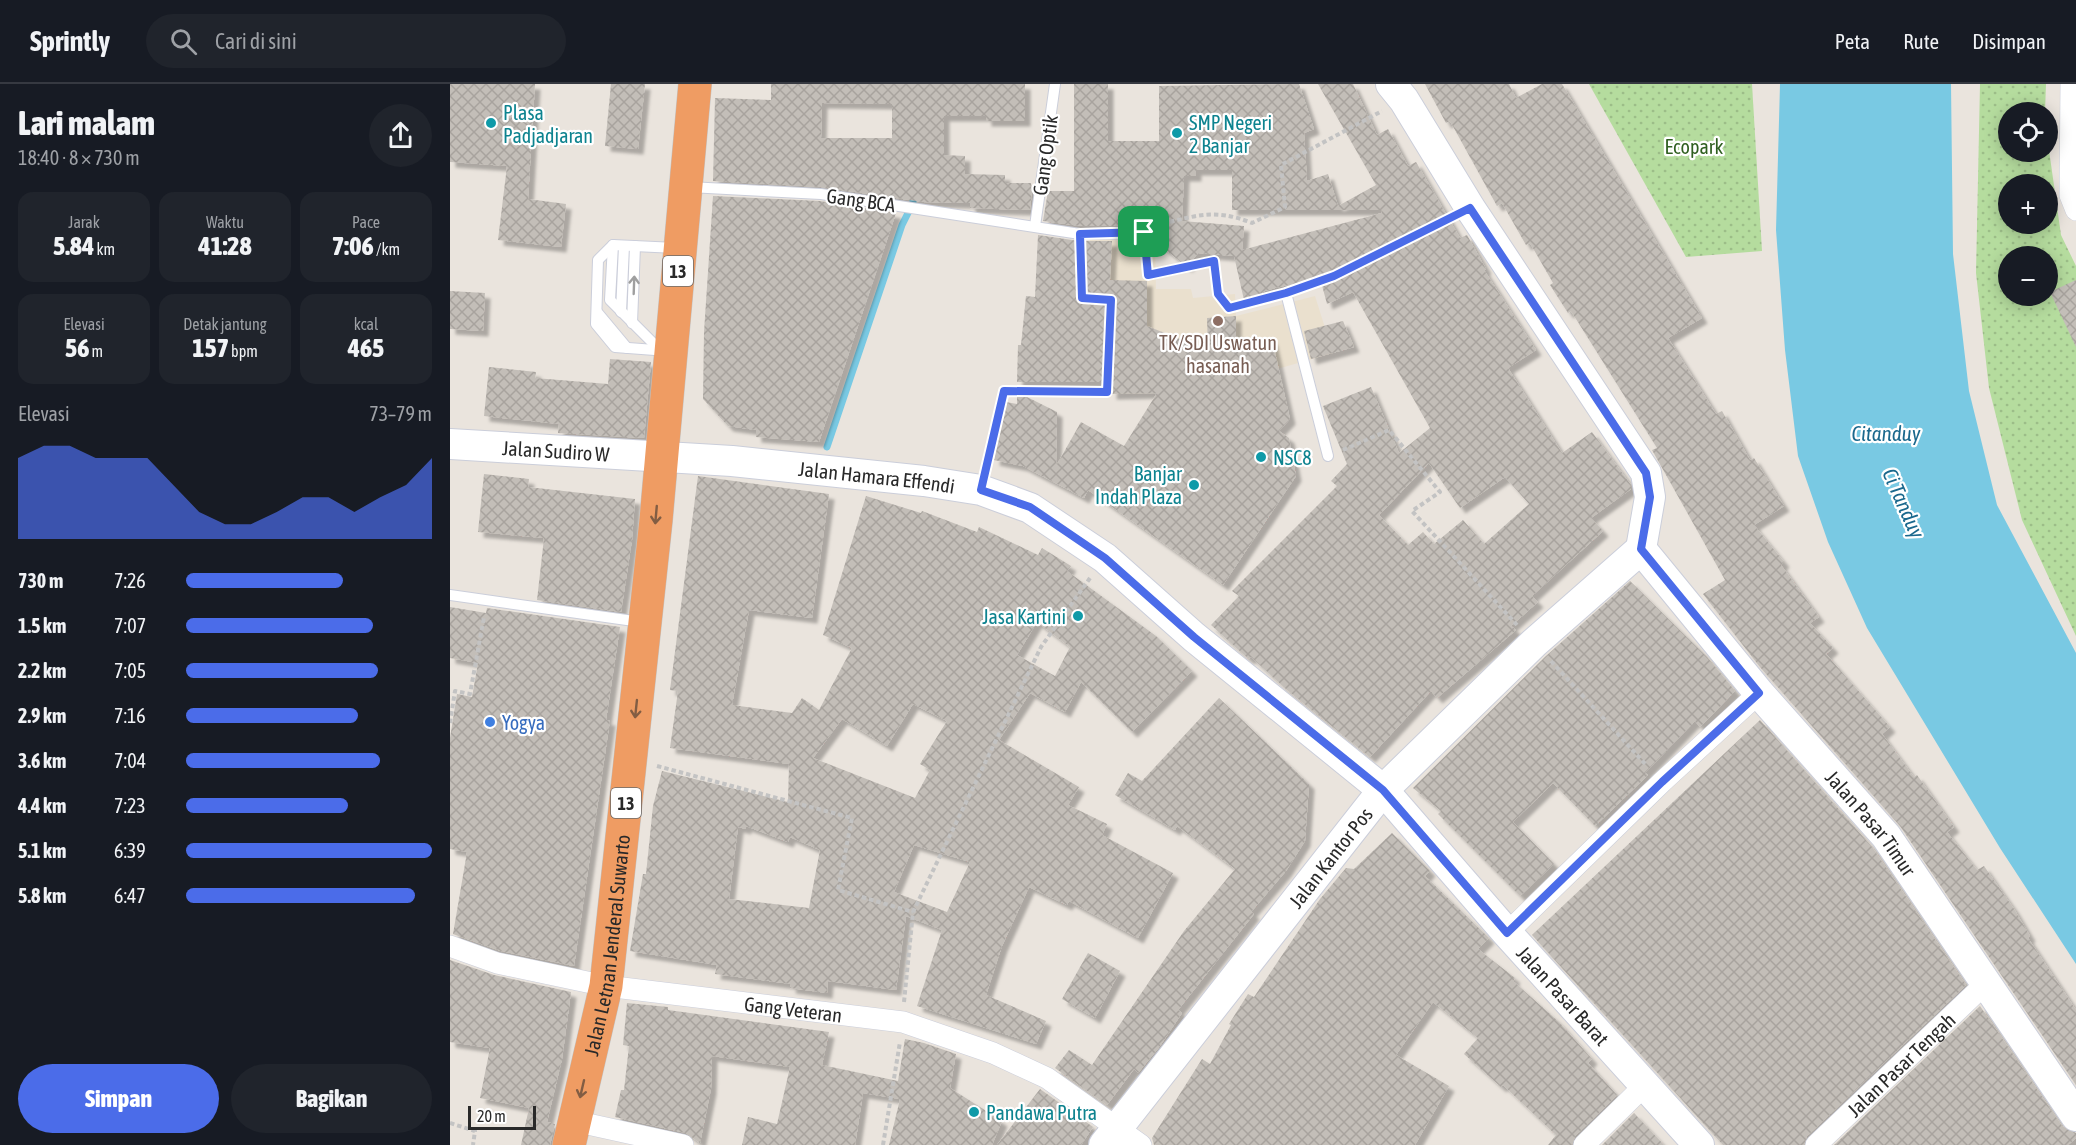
<!DOCTYPE html>
<html lang="id">
<head>
<meta charset="utf-8">
<style>
  :root { --surface:#171b24; --page:#20242c; --text:#f1f3f6; --muted:#9ea1a6; --line:#363941; --accent:#4b6ce9 }
  body { margin:0; font-family:"Asap Condensed",sans-serif; background:var(--page); color:var(--text); height:100vh; display:flex; flex-direction:column; font-size:22px; white-space:nowrap }
  * { box-sizing:border-box; margin:0 }
  p { font-size:20px; color:var(--muted) }
  .icon { flex:none; width:33px; height:33px; fill:none; stroke:currentColor; stroke-width:2; stroke-linecap:round; stroke-linejoin:round }
  .map { position:relative; flex:1; overflow:hidden }
  .side { display:flex; flex-direction:column; background:var(--surface); width:450px }
  .side>* { flex:none }
  .tools { position:absolute; left:1548px; top:18px; display:grid; gap:12px }
  .tools a { display:grid; place-items:center; width:60px; height:60px; border-radius:50%; background:var(--surface); box-shadow:0 3px 15px #0003; font-size:30px }
  .scale { position:absolute; left:18px; bottom:15px; width:68px; box-sizing:border-box; padding-left:6px; border:3px solid #292929; border-top:0; font-size:16px; line-height:21px; white-space:nowrap; color:#292929; -webkit-text-stroke:4px #fff; paint-order:stroke }
  .pin { position:absolute; display:grid; place-items:center; width:51px; height:51px; color:#fff; margin:-26px; border-radius:12px; box-shadow:0 3px 9px #0006 }
  .round { display:grid; place-items:center; flex:none; width:63px; height:63px; border-radius:32px; background:var(--page) }
  .head { display:flex; align-items:center; justify-content:space-between; height:102px; padding:0 18px }
  h1 { font-size:33px; font-weight:800; line-height:45px }
  .metrics { display:grid; grid-template-columns:repeat(3,1fr); gap:9px; height:102px; padding:6px 18px }
  .metrics div { display:grid; align-content:center; border-radius:15px; background:var(--page); text-align:center }
  .metrics b { font-size:26px; font-weight:800 }
  .metrics small { font-size:16px; font-weight:400 }
  .metrics p { font-size:16px }
  .chart { height:168px; padding:12px 18px }
  .chart p { display:flex; justify-content:space-between }
  .chart svg { width:100%; height:108px; margin-top:6px; fill:var(--accent); opacity:.7 }
  .primary-button { display:flex; gap:12px; margin-top:auto; padding:12px 18px }
  .primary-button a { flex:1; height:69px; border-radius:36px; background:var(--accent); color:#fff; font-size:24px; font-weight:800; line-height:69px; text-align:center }
  .primary-button a+a { background:var(--page); color:var(--text) }
  ul { padding:0 18px; list-style:none; font-size:20px }
  li { display:grid; grid-template-columns:96px 72px 1fr; align-items:center; height:45px }
  li i { height:15px; border-radius:8px; background:var(--accent) }
  header { display:flex; align-items:center; gap:36px; box-sizing:border-box; height:84px; padding:0 30px; background:var(--surface); border-bottom:2px solid var(--line) }
  header strong { font-size:28px }
  nav { display:flex; gap:33px; margin-inline-start:auto; font-size:21px }
  .search { width:420px; height:54px; background:var(--page); display:flex; align-items:center; gap:15px; box-sizing:border-box; padding:0 21px; border-radius:33px; color:var(--muted); font-size:22px }
  main { display:flex; flex:1; min-height:0 }
  .map>svg:first-child { display:block }
  .education { fill:#eae0ce }
  .grass { fill:url(#grass-dots); fill-rule:evenodd }
  .water { fill:#79c9e3 }
  .lines { fill:none; stroke-linecap:round; stroke-linejoin:round }
  .stream { stroke:#79c9e3; stroke-width:7 }
  .building { fill:url(#building-cross-hatch); fill-rule:evenodd; filter:url(#shadow) }
  .lane-casing { stroke:#cbceda; stroke-width:12 }
  .street-casing { stroke:#cbceda; stroke-width:22 }
  .secondary-casing { stroke:#cbceda; stroke-width:32 }
  .highway-casing { stroke:#c3c3c3; stroke-width:34 }
  .path { stroke:#c3c3c3; stroke-width:4; stroke-dasharray:4.5 3; stroke-linecap:butt }
  .lane { stroke:#fff; stroke-width:10 }
  .street { stroke:#fff; stroke-width:21 }
  .secondary { stroke:#fff; stroke-width:30 }
  .highway { stroke:#ef9c63; stroke-width:33 }
  .oneway { stroke:#9f9f9f }
  .oneway2 { stroke:#825d43 }
  .route-casing { stroke:#fff; stroke-width:12 }
  .route { stroke:#4b6ce9; stroke-width:8 }
  .culture-dot { fill:#0f9aa8; stroke:#fff; stroke-width:2 }
  .education-dot { fill:#8d6e63; stroke:#fff; stroke-width:2 }
  .shop-dot { fill:#3f7fe0; stroke:#fff; stroke-width:2 }
  .labels { text-anchor:middle; dominant-baseline:central; stroke-width:4.5; stroke-linejoin:round; paint-order:stroke }
  .shield { fill:#fff; stroke:#696969; stroke-width:1.5 }
  .shield-label { font-size:18px; font-weight:bold; fill:#292929 }
  .culture-label { font-size:20px; fill:#0d838f; stroke:#fff; text-anchor:start }
  .park-label { font-size:20px; fill:#2f5f20; stroke:#fff }
  .street-label { font-size:20px; fill:#292929; stroke:#fff }
  .education-label { font-size:20px; fill:#785e54; stroke:#fff }
  .shop-label { font-size:20px; fill:#366cbe; stroke:#fff; text-anchor:start }
  .water-label { font-size:21px; font-style:italic; fill:#1a688d; stroke:#fff }
</style>
</head>
<body>
<header>
<strong>Sprintly</strong>
<div class="search"><svg class="icon" aria-label="search" viewBox="0 0 24 24"><circle cx="10" cy="10" r="6"/><path d="M15 15l6 6"/></svg>Cari di sini</div>
<nav><a>Peta</a><a>Rute</a><a>Disimpan</a></nav>
</header>
<main>
<section class="side">
<div class="head"><div><h1>Lari malam</h1><p>18:40 · 8 × 730 m</p></div><a class="round"><svg class="icon" aria-label="share" viewBox="0 0 24 24"><path d="M12 15V3M7 8l5-5 5 5M5 13v7h14v-7"/></svg></a></div>
<div class="metrics">
<div><p>Jarak</p><b>5.84<small> km</small></b></div>
<div><p>Waktu</p><b>41:28</b></div>
<div><p>Pace</p><b>7:06<small> /km</small></b></div>
</div>
<div class="metrics">
<div><p>Elevasi</p><b>56<small> m</small></b></div>
<div><p>Detak jantung</p><b>157<small> bpm</small></b></div>
<div><p>kcal</p><b>465</b></div>
</div>
<div class="chart"><p><span>Elevasi</span>73–79 m</p>
<svg viewBox="0 0 160 44" preserveAspectRatio="none"><path d="M0 44V11L10 6L20 6L30 11L40 11L50 11L60 22L70 33L80 38L90 38L100 33L110 27L120 27L130 33L140 27L150 22L160 11V44z"/></svg>
</div>
<ul>
<li><b>730 m</b>7:26<i style="width:64%"></i></li>
<li><b>1.5 km</b>7:07<i style="width:76%"></i></li>
<li><b>2.2 km</b>7:05<i style="width:78%"></i></li>
<li><b>2.9 km</b>7:16<i style="width:70%"></i></li>
<li><b>3.6 km</b>7:04<i style="width:79%"></i></li>
<li><b>4.4 km</b>7:23<i style="width:66%"></i></li>
<li><b>5.1 km</b>6:39<i style="width:100%"></i></li>
<li><b>5.8 km</b>6:47<i style="width:93%"></i></li>
</ul>
<div class="primary-button"><a>Simpan</a><a>Bagikan</a></div>
</section>
<div class="map">
<svg width="1626" height="1061" viewBox="0 0 1626 1061">
  <defs>
    <pattern id="grass-dots" width="8" height="8" patternUnits="userSpaceOnUse" patternTransform="scale(1.5)"><rect width="8" height="8" fill="#b5dc9e"/><path d="M2 2h.1M6 6h.1" fill="none" stroke="#9cbd88" stroke-width="1.8" stroke-linecap="round"/></pattern>
    <pattern id="building-cross-hatch" width="8" height="8" patternUnits="userSpaceOnUse" patternTransform="scale(1.5)"><rect width="8" height="8" fill="#c3beb8"/><path d="M0 0l8 8M0 8l8-8" fill="none" stroke="#a8a39e"/></pattern>
    <filter id="shadow"><feDropShadow dx="5.5" dy="5.5" stdDeviation="1.5" flood-color="#0004"/></filter>
  </defs>
  <rect width="100%" height="100%" fill="#eae4dd"/>
  <!-- education -->
  <polygon class="education" points="640,155 705,158 706,205 741,205 743,214 785,210 786,232 865,212 883,269 813,289 707,309 661,310 665,213 636,211"/>
  <!-- grass -->
  <g class="grass">
    <polygon points="1139,0 1302,0 1312,167 1236,173"/>
    <path d="M1530,0H1596L1595,28H1558V68H1598V59L1611,151L1626,182V552L1572,436L1539,304L1526,189ZM1558,100H1598V140H1558ZM1558,172H1598V212H1558Z"/>
  </g>
  <!-- water -->
  <polygon class="water" points="1330,0 1501,0 1503,170 1519,307 1547,421 1626,569 1626,880 1550,764 1417,544 1378,458 1348,372 1335,266 1326,146"/>
  <g class="lines">
    <!-- stream -->
    <polyline class="stream" points="377,363 452,141 463,119 463,108"/>
  </g>
  <!-- building -->
  <g class="building">
    <polygon points="0,0 85,0 78,115 116,120 111,163 48,156 57,82 0,78"/>
    <polygon points="161,0 195,0 188,65 155,62"/>
    <path d="M321,0H575V37H536V32H494V71L515,72V90L555,91V99H581L582,107L580,126L520,124V119L473,118L371,103L263,97L265,14L321,16ZM372,19L442,20V54H371Z"/>
    <path d="M624,0H658V57H709V2L849,0L864,45L854,49L857,97L878,90L888,122L926,101L868,0H903L927,51L938,45L958,82L966,78L1010,154L1017,151L1036,185L1034,186L1086,266L1058,284L1112,369L1142,348L1181,401V405L1141,434L1153,447L1082,512L1088,518L1061,542L1066,546L987,614L981,607L920,673L836,605L801,573L799,575L792,569L761,541L789,512L782,507L887,402L881,397L897,380L873,322L921,303L949,369L980,344L903,208L877,220L870,194L825,204L812,208L813,212L794,216L784,172L748,169L737,183L700,153L701,146L697,142H631L593,137L598,107H624ZM746,86H782V126H931L932,129L792,166L794,142L732,137L734,92H746ZM979,379L1010,424L1055,393L1079,420L1034,460L1013,436L984,460L973,448L958,461L929,431Z"/>
    <polygon points="975,0 1059,0 1066,14 1092,0 1112,0 1252,234 1218,254 1266,330 1272,327 1300,376 1304,374 1334,422 1304,441 1334,478 1331,481 1369,533 1360,539 1383,564 1376,570 1440,643 1432,650 1464,693 1467,691 1504,743 1497,748 1527,786 1534,782 1564,825 1580,852 1578,854 1626,926 1626,1001 1450,742 1310,583 1253,510 1275,496 1202,366 1207,364 1121,227 1118,229 1100,201 1103,199 1080,159 1076,161 1052,119 1047,122 1000,37 996,39"/>
    <polygon points="263,112 370,117 446,129 369,358 306,353 306,346 278,342 253,315 254,248"/>
    <polygon points="588,151 629,157 662,157 660,196 697,197 697,242 758,266 757,234 786,232 786,264 822,255 840,335 829,347 839,354 846,392 773,501 638,406 634,414 573,382 544,376 556,318 567,320 567,308 607,328 606,382 631,338 674,362 707,309 661,310 662,298 567,298 568,261 571,261 576,212 585,213"/>
    <polygon points="1626,196 1626,263 1600,208"/>
    <polygon points="0,207 35,209 33,247 0,245"/>
    <polygon points="893,237 904,263 861,275 854,247"/>
    <polygon points="160,275 201,278 194,354 108,349 109,340 34,332 39,283 86,288 85,294 158,300"/>
    <polygon points="34,390 79,395 78,403 185,415 182,456 171,528 87,516 94,454 28,448"/>
    <path d="M248,392L379,410L362,534L299,526L282,621L342,629L352,614L369,626L402,564L373,551L416,412L471,429L472,427L527,448L529,443L588,471L592,464L621,482L617,487L706,552L742,587L682,648L631,598L615,628L580,609L549,656L629,703L618,721L657,740L652,751L723,789L688,854L619,817L617,821L579,803L552,862L536,911L596,937L586,960L467,922L492,846L456,832L446,906L378,897L377,909L340,904L341,900L265,890L267,881L180,867L193,790H196L203,722L212,687L338,718L339,680L220,664L228,607L220,606ZM587,538L620,563L605,592L567,571ZM463,620L497,637L470,680L480,686L465,714L363,674L392,635L437,662ZM296,742L338,758L340,753L370,766L359,824L279,815L288,743L296,745ZM464,761L520,778L497,828L444,808Z"/>
    <polygon points="1180,497 1257,573 1285,607 1250,643 1245,637 1195,689 1198,691 1145,742 1103,699 1063,738 1104,780 1070,812 988,730 991,727 963,704 1096,572"/>
    <polygon points="0,523 36,529 37,524 170,543 156,636 160,636 124,882 51,867 3,850 17,768 0,765 0,654 7,610 22,613 28,579 0,574"/>
    <polygon points="769,614 859,700 855,757 836,787 801,828 804,830 728,926 732,929 710,962 688,989 684,985 657,1021 605,984 619,966 642,981 734,847 785,785 727,742 725,746 665,711 678,689 692,697"/>
    <polygon points="1310,636 1422,763 1516,901 1357,1052 1354,1061 1273,1061 1082,851"/>
    <polygon points="942,749 980,787 975,792 1039,854 1028,865 1065,894 1063,897 1109,938 1142,975 1138,979 1167,1011 1125,1052 1122,1061 1098,1061 1106,1051 1053,1001 1051,1003 1014,970 1028,954 983,918 946,971 999,1002 965,1061 704,1061 702,1054 752,975 760,980 781,941 779,940 798,910 804,913 870,815 896,784 904,785"/>
    <polygon points="638,869 670,887 645,934 612,915"/>
    <polygon points="0,876 44,891 121,908 112,975 97,1038 105,1040 100,1061 71,1061 79,1024 30,1014 40,964 0,958"/>
    <polygon points="177,919 218,923 218,926 379,948 372,981 448,997 455,955 474,959 506,970 500,1004 552,1037 542,1061 439,1061 450,1015 413,1009 405,1061 292,1061 298,1033 327,1040 340,983 262,972 261,1005 250,1059 236,1049 165,1033 171,1006 174,1006 179,962 173,961"/>
    <polygon points="1530,922 1612,1042 1626,1049 1626,1054 1618,1061 1384,1061"/>
    <polygon points="590,1005 643,1043 631,1061 547,1061"/>
    <polygon points="1184,1029 1214,1061 1152,1061"/>
  </g>
  <g class="lines">
    <defs>
      <g id="lane">
        <polyline points="239,103 371,110 630,150 694,149"/>
        <polyline points="585,142 605,0"/>
        <polyline points="163,161 160,216 211,267"/>
        <polyline points="836,209 878,372"/>
        <polyline points="147,228 177,264"/>
        <polyline points="171,228 174,162"/>
        <polyline points="182,239 185,162"/>
        <polyline points="218,267 165,263 146,240 148,176 163,161 226,164"/>
        <polyline points="0,511 191,538"/>
      </g>
      <g id="street">
        <polyline points="1621,0 1620,111 1626,126"/>
        <polyline points="1057,849 1212,698 1309,609"/>
        <path id="s1" d="M0,862L47,879L156,902L453,938L543,969L597,994L691,1061"/>
        <polyline points="124,1037 233,1061"/>
        <polyline points="1134,1061 1194,1002"/>
        <path id="s2" d="M1366,1061L1535,900"/>
      </g>
      <g id="secondary">
        <polyline points="941,0 954,16 1020,124 1196,389 1200,413 1191,465"/>
        <path id="s3" d="M0,360L282,377L474,397L531,406L580,424L655,474L744,553L933,706L1057,849L1249,1061"/>
        <path id="s4" d="M1191,465L1309,609L1436,752L1626,1032"/>
        <path id="s5" d="M654,1061L933,706L1084,559L1191,465"/>
      </g>
      <g id="highway">
        <path id="s6" d="M119,1061L156,902L206,436L245,0"/>
      </g>
    </defs>
    <!-- lane casing -->
    <use href="#lane" class="lane-casing"/>
    <!-- street casing -->
    <use href="#street" class="street-casing"/>
    <!-- secondary casing -->
    <use href="#secondary" class="secondary-casing"/>
    <!-- highway casing -->
    <use href="#highway" class="highway-casing"/>
    <!-- path -->
    <g class="path">
      <path d="M705,141C745,133 762,123 802,139L835,123L831,81L932,27"/>
      <polyline points="696,164 698,191 764,177 768,210 779,223 820,213"/>
      <path d="M850,204C902,186 950,161 998,135"/>
      <polyline points="893,366 939,346 990,408 962,427 1067,541"/>
      <polyline points="537,382 554,307 657,308 661,216 632,214 630,164"/>
      <polyline points="1101,577 1197,682"/>
      <polyline points="0,639 5,607 20,610 34,533"/>
      <polyline points="207,682 402,734 388,806 463,828"/>
      <polyline points="454,918 463,828 591,563 640,494"/>
      <polyline points="0,1039 25,1047 23,1061"/>
      <polyline points="433,1061 450,958"/>
    </g>
    <!-- lane -->
    <use href="#lane" class="lane"/>
    <!-- street -->
    <use href="#street" class="street"/>
    <!-- secondary -->
    <use href="#secondary" class="secondary"/>
    <!-- highway -->
    <use href="#highway" class="highway"/>
  </g>
  <!-- one-way arrows -->
  <defs><path id="oneway-shaft" d="M-6 0H5M1.5-3L5.5 0L1.5 3" fill="none" stroke-width="1.6" stroke-linecap="round" stroke-linejoin="round" transform="scale(1.5)"/></defs>
  <use class="oneway" href="#oneway-shaft" transform="translate(184 201) rotate(-88)"/>
  <g class="oneway2">
    <use href="#oneway-shaft" transform="translate(206 431) rotate(95)"/>
    <use href="#oneway-shaft" transform="translate(186 625) rotate(96)"/>
    <use href="#oneway-shaft" transform="translate(132 1005) rotate(103)"/>
  </g>
  <g class="lines">
    <defs>
      <polygon id="route" points="1020,124 1196,389 1200,413 1191,465 1309,609 1212,698 1057,849 933,706 744,553 655,474 580,423 531,406 554,307 657,308 661,216 632,214 630,150 694,148 698,191 764,177 768,210 779,224 836,209 884,192"/>
    </defs>
    <!-- route casing -->
    <use href="#route" class="route-casing"/>
    <!-- route -->
    <use href="#route" class="route"/>
  </g>
  <!-- markers -->
  <g class="culture-dot">
    <circle cx="41" cy="39" r="6"/>
    <circle cx="727" cy="49" r="6"/>
    <circle cx="811" cy="373" r="6"/>
    <circle cx="744" cy="401" r="6"/>
    <circle cx="628" cy="532" r="6"/>
    <circle cx="524" cy="1028" r="6"/>
  </g>
  <circle class="education-dot" cx="768" cy="237" r="6"/>
  <circle class="shop-dot" cx="40" cy="638" r="6"/>
  <g class="labels">
    <!-- shield labels -->
    <g class="shield">
      <rect x="213" y="172" width="30" height="30" rx="4.5"/>
      <rect x="161" y="704" width="30" height="30" rx="4.5"/>
    </g>
    <g class="shield-label">
      <text x="228" y="187">13</text>
      <text x="176" y="719">13</text>
    </g>
    <!-- culture labels -->
    <g class="culture-label">
      <text x="53" y="28">Plasa<tspan x="53" dy="23">Padjadjaran</tspan></text>
      <text x="739" y="38">SMP Negeri<tspan x="739" dy="23">2 Banjar</tspan></text>
      <text x="823" y="373">NSC8</text>
      <text x="732" y="389" text-anchor="end">Banjar<tspan x="732" dy="23">Indah Plaza</tspan></text>
      <text x="616" y="532" text-anchor="end">Jasa Kartini</text>
      <text x="536" y="1028">Pandawa Putra</text>
    </g>
    <!-- park labels -->
    <g class="park-label">
      <text x="1244" y="62">Ecopark</text>
    </g>
    <!-- street labels -->
    <g class="street-label">
      <text transform="translate(595 71) rotate(-82)">Gang Optik</text>
      <text transform="translate(411 116) rotate(8)">Gang BCA</text>
      <text stroke="none"><textPath href="#s3" startOffset="106">Jalan Sudiro W</textPath></text>
      <text stroke="none"><textPath href="#s3" startOffset="428">Jalan Hamara Effendi</textPath></text>
      <text stroke="none"><textPath href="#s4" startOffset="358">Jalan Pasar Timur</textPath></text>
      <text stroke="none"><textPath href="#s5" startOffset="366">Jalan Kantor Pos</textPath></text>
      <text stroke="none"><textPath href="#s6" startOffset="204">Jalan Letnan Jenderal Suwarto</textPath></text>
      <text stroke="none"><textPath href="#s3" startOffset="1311">Jalan Pasar Barat</textPath></text>
      <text stroke="none"><textPath href="#s1" startOffset="350">Gang Veteran</textPath></text>
      <text stroke="none"><textPath href="#s2" startOffset="117">Jalan Pasar Tengah</textPath></text>
    </g>
    <!-- education labels -->
    <g class="education-label">
      <text x="768" y="258">TK/SDI Uswatun<tspan x="768" dy="23">hasanah</tspan></text>
    </g>
    <!-- shop labels -->
    <g class="shop-label">
      <text x="52" y="638">Yogya</text>
    </g>
    <!-- water labels -->
    <g class="water-label">
      <text x="1436" y="349">Citanduy</text>
      <text transform="translate(1454 419) rotate(66)">Ci Tanduy</text>
    </g>
  </g>
</svg>
<div class="tools">
<a><svg class="icon" aria-label="locate" viewBox="0 0 24 24"><circle cx="12" cy="12" r="6"/><path d="M12 2v4M12 18v4M2 12h4M18 12h4"/></svg></a>
<a>+</a>
<a>−</a>
</div>
<div class="scale">20 m</div>
<div class="pin" style="left:694px;top:148px;background:#1e9e55"><svg class="icon" aria-label="arrive" viewBox="0 0 24 24"><path d="M6 21V4h12l-3 4 3 4H6"/></svg></div>
</div>
</main>
</body>
</html>
